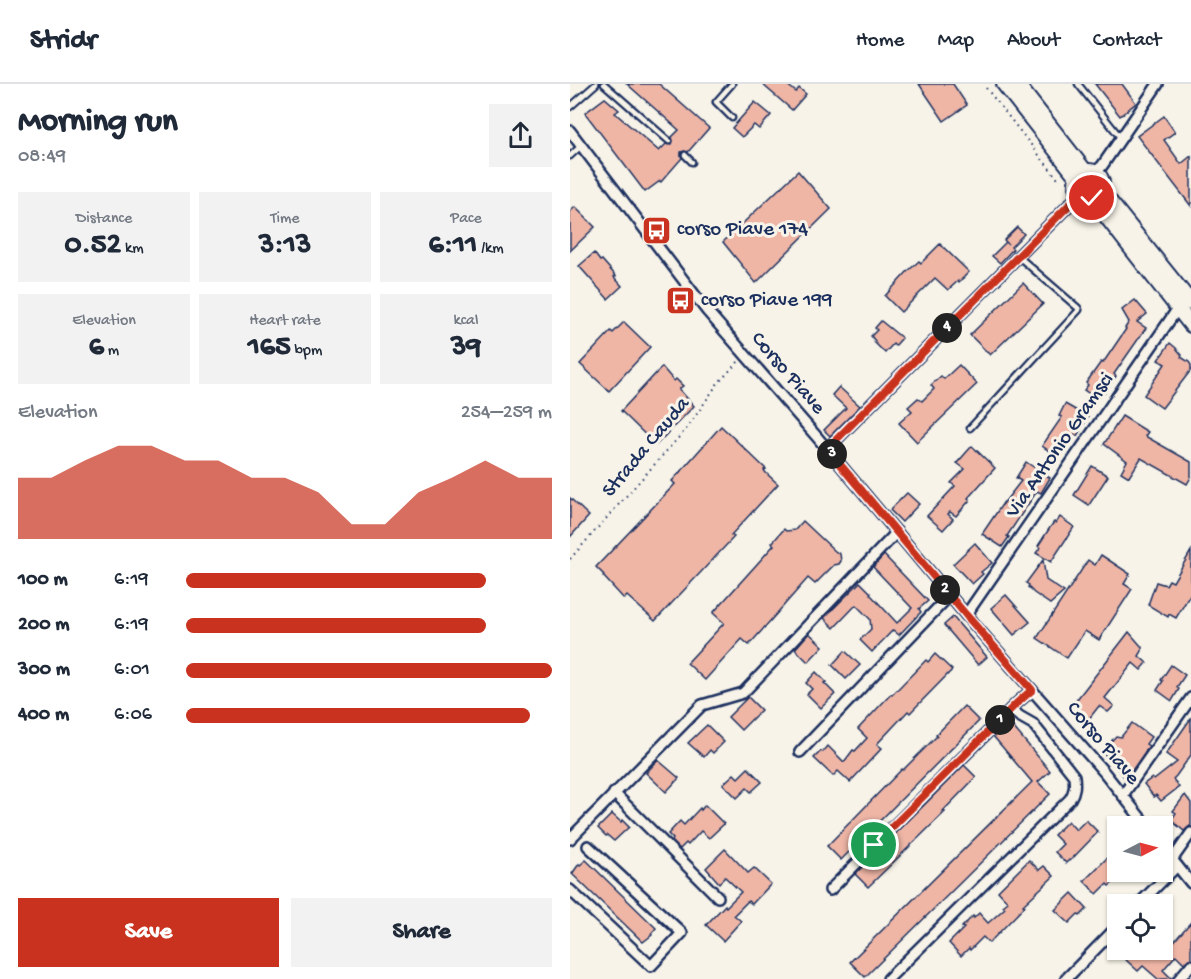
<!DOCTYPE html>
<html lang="en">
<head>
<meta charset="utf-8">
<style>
  :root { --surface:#fff; --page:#f2f2f3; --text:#1f2937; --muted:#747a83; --line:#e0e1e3; --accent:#c8321e }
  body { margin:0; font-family:"Gochi Hand",sans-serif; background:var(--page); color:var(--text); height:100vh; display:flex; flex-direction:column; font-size:22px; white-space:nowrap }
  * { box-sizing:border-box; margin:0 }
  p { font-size:20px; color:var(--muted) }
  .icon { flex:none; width:33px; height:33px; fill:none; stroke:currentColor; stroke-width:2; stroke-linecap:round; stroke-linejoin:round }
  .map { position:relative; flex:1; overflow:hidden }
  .sheet { display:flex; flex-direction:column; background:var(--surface); width:570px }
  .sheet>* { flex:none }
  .needle { width:39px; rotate:84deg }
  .buttons { position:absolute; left:537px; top:732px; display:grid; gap:12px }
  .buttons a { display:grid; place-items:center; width:66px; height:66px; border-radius:0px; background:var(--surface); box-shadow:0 2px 4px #0004; font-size:30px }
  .pin { position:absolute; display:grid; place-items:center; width:51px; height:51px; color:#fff; margin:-26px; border:3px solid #fff; border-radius:50%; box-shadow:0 2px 6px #0007 }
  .km { position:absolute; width:30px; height:30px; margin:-15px; border-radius:50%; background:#222; color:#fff; font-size:16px; line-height:30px; text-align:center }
  .round { display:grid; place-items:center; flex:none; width:63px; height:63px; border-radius:0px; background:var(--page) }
  .head { display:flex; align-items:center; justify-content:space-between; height:102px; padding:0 18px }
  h1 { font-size:33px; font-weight:700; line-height:45px }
  .figures { display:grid; grid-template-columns:repeat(3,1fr); gap:9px; height:102px; padding:6px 18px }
  .figures div { display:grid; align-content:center; border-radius:0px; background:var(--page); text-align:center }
  .figures b { font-size:30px; font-weight:700 }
  .figures small { font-size:16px; font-weight:400 }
  .figures p { font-size:16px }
  .chart { height:168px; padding:12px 18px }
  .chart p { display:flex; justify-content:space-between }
  .chart svg { width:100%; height:108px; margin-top:6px; fill:var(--accent); opacity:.7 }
  .primary-button { display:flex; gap:12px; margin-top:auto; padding:12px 18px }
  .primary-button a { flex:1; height:69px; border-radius:0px; background:var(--accent); color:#fff; font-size:24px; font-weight:700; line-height:69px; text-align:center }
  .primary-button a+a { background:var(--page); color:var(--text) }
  ul { padding:0 18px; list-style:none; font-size:20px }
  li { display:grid; grid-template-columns:96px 72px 1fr; align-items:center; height:45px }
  li i { height:15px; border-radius:8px; background:var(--accent) }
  header { display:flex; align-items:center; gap:36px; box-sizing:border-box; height:84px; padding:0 30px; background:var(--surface); border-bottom:2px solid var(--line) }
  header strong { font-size:28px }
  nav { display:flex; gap:33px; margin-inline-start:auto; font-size:21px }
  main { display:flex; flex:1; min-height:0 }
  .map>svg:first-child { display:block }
  .building { fill:#efb6a6; stroke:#1b2f5e; stroke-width:1.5 }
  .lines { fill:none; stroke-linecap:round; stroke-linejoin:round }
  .lane-casing { stroke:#1b2f5e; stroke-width:9 }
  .street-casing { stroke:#1b2f5e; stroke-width:14 }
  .secondary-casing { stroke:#1b2f5e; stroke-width:18 }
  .path { stroke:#1b2f5e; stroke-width:2; stroke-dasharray:1.5 4.5; stroke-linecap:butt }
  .lane { stroke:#f7f3e8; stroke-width:4.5 }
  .street { stroke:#f7f3e8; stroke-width:9 }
  .secondary { stroke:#f7f3e8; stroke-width:14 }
  .route-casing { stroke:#fff; stroke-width:12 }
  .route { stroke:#c8321e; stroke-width:8 }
  .labels { text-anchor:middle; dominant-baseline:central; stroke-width:6; stroke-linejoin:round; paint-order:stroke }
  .poi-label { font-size:21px; fill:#1b2f5e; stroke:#f7f3e8; text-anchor:start }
  .street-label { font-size:21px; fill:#1b2f5e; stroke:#f7f3e8 }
</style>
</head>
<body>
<header>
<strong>Stridr</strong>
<nav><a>Home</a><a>Map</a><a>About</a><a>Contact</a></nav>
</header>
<main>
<section class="sheet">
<div class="head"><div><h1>Morning run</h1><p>08:49</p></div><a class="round"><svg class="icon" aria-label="share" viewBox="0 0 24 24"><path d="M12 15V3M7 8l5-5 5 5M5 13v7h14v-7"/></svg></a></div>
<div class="figures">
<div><p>Distance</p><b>0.52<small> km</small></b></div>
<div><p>Time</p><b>3:13</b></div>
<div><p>Pace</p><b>6:11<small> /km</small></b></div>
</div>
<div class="figures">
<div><p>Elevation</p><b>6<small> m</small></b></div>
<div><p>Heart rate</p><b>165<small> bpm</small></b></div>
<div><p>kcal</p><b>39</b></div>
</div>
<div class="chart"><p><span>Elevation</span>254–259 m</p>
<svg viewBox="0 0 160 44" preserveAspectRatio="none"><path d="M0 44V19L10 19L20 12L30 6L40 6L50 12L60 12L70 19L80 19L90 25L100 38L110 38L120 25L130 19L140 12L150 19L160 19V44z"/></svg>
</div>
<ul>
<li><b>100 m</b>6:19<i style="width:82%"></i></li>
<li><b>200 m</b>6:19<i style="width:82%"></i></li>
<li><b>300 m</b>6:01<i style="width:100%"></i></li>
<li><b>400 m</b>6:06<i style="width:94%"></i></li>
</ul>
<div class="primary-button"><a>Save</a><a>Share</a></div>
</section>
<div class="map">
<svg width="621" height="895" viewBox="0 0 621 895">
  <rect width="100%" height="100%" fill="#f7f3e8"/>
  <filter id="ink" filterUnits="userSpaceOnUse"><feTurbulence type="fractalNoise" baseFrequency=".0167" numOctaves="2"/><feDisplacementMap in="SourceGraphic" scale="12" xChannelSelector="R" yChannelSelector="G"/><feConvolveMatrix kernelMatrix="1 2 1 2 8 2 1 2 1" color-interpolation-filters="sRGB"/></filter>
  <g filter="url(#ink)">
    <!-- building -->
    <g class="building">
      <polygon points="57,0 89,0 139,44 118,68 114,67 111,68 111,72 112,74 91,98 90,97 75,108 15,29 35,14 49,26 45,29 89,67 96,60 99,61 102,60 103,57 102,53 109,46"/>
      <polygon points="192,0 216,0 226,8 229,4 236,10 222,26"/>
      <polygon points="349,0 383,0 397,21 374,37"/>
      <polygon points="525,0 552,0 566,19 550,32"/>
      <polygon points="185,18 201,31 189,45 184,41 172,53 162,44"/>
      <polygon points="594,32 605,48 594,56 611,80 621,72 621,122 567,52"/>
      <polygon points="228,87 261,125 186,199 153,158"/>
      <polygon points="5,123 25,143 0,167 0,128"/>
      <polygon points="447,143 454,150 441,163 443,165 430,179 422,172 436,158 438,160 434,156"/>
      <polygon points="370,160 399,188 389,198 388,197 378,206 365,194 331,228 315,212 337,188 349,177 351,179"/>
      <polygon points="24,169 30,177 32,176 46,192 44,193 52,202 38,215 9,182"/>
      <polygon points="453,199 473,220 420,271 400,251"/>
      <polygon points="565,216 577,230 567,238 576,244 544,290 546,292 534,309 532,308 527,315 514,306 518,301 516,299 531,278 533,279 556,245 555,244 559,238 552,226"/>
      <polygon points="311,237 332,254 325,262 323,260 315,269 304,258 305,257 301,252 307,246 305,244"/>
      <polygon points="54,238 80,263 39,307 10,280 41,247 43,249"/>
      <polygon points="600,259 606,264 612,271 611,273 619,278 621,281 621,286 592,324 574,311 595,280 588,276"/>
      <polygon points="389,281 407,300 347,358 329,339 342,327 338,323 348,314 352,317 364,305 361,301 371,292 374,295"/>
      <polygon points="92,283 104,297 106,295 113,302 109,305 124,322 86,361 51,327"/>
      <polygon points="269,303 290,322 260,352 254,346 276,324 262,311"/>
      <polygon points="495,320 518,333 507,352 504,350 491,368 490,368 487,372 472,362 492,333 489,332"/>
      <polygon points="552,332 578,348 575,352 621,378 621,393 617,400 571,374 559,393 551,388 557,377 534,360"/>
      <polygon points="151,342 196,385 194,386 196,389 208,400 161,451 164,453 85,537 57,512 54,515 33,492 34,491 26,483 105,400 102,397"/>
      <polygon points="402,362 425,384 398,414 400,416 386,432 380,428 378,430 383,435 373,446 357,432 385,402 381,399 395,385 387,379"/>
      <polygon points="456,378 480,394 471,409 467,407 437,452 439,453 432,463 412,450 433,419 433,420 451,397 446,394"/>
      <polygon points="522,382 538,392 519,421 504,411"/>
      <polygon points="337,409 349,420 332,438 320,426"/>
      <polygon points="0,414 19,432 0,453"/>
      <polygon points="490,433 504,443 481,478 466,469 470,464 468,462 479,445 484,438 486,439"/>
      <polygon points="233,437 266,468 270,470 271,477 269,480 264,481 245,500 238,494 179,561 172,555 135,596 117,579 154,539 143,529 204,461 202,459 214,445 216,447 225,446"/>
      <polygon points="405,459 422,479 411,488 413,490 402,500 383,480"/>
      <polygon points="621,467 621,509 606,534 599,530 598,533 578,521 586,498 596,501 599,496 603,498"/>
      <polygon points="314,471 358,517 349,525 351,528 329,551 323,546 302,568 290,556 301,545 300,535 286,521 264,544 254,534 290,498 301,509 300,510 327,539 342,524 303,483"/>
      <polygon points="531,471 560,490 554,500 562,505 529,556 515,547 497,574 467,554 518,476 525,481"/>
      <polygon points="473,476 476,496 494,508 480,520 464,509 458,503 459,501 456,499"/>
      <polygon points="436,511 460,538 444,551 421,524"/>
      <polygon points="383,533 417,573 408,581 374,541"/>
      <polygon points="559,548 572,563 572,567 569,572 577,579 571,586 563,579 535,614 544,622 538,628 529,622 518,636 504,619"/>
      <polygon points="239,549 253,562 238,578 225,565"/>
      <polygon points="275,567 290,581 276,595 262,581"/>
      <polygon points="365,570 382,586 340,629 338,627 307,660 312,664 280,698 268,687 263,692 244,674 251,667 253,668 258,662 274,678 283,666 285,667 297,654 288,645 321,610 322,611 356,576 358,578"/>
      <polygon points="601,581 615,591 607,603 609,605 602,617 587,606 593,597 591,596"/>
      <polygon points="246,588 256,598 254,599 265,610 251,624 237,610 242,605 236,599"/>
      <polygon points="178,613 191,626 171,646 158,633"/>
      <polygon points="394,622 409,637 271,776 257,762 332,685 333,686 367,652 366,651"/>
      <polygon points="621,634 621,671 606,692 603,695 609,703 591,717 586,711 584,713 574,700 582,694 584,696 607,678 596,670"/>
      <polygon points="438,637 480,687 468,698 480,710 295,893 280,878 462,698 423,652"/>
      <polygon points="562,639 581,653 576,660 579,662 556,695 532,667 546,652 551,653"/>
      <polygon points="137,641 154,658 143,669 140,666 134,673 118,659"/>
      <polygon points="88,676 109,694 96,708 76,689"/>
      <polygon points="394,681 406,693 373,727 375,728 298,803 285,790"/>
      <polygon points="178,684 192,698 181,708 177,704 167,714 153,700 164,690 168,694"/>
      <polygon points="615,711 621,719 621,741 614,747 601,736 606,729 603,727"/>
      <polygon points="135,721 154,740 139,754 131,747 118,761 116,759 110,765 102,757 103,755 98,750 110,737 114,741 130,724 131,726"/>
      <polygon points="42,730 51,738 52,736 59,743 44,757 37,751 36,752 28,744"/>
      <polygon points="516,736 528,748 500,777 499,776 496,779 485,768 493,760 484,751 498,737 506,746"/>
      <polygon points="548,763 548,794 539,802 537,800 527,810 514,797"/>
      <polygon points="155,765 178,789 184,784 201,800 182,820 178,817 164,831 171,837 153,857 136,841 155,821 156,823 171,808 155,793 149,799 136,784"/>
      <polygon points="16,776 86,844 81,850 82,851 73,858 2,790 9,780 10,781"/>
      <polygon points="459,776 469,786 474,782 484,792 453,821 455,822 419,859 413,853 400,866 399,864 391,872 379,859 394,844 392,843 403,832 404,834 409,829 418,839 435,824 433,822 438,818 428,807"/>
      <polygon points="502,809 517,825 510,832 508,830 499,839 485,826"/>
      <polygon points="621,838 621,874 614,879 606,871 593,886 602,895 588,895 573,882 568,887 556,876 565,866 586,866 592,871"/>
    </g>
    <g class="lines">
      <defs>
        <g id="lane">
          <polyline points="34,0 99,57"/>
          <polyline points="162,0 146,18 162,34"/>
          <polyline points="508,0 550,53"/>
          <polyline points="0,23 26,0"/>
          <polyline points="115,71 122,78"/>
          <polyline points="0,72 11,62"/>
          <polyline points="400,344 509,226 508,224 449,173"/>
        </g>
        <g id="street">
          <polyline points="0,47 137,227 247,353 396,531 534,688 577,742"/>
          <polyline points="525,88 532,82 588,0"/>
          <polyline points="257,365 506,114 508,109"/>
          <polyline points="396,531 604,230 612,221"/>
          <polyline points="230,668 380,511"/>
          <polyline points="44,709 148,813"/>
          <polyline points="553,711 621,614"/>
          <polyline points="0,755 132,621 173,609 327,448"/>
          <polyline points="592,763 621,799"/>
          <polyline points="602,776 621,749"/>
          <polyline points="0,806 81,882 112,849 18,762"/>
          <polyline points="260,806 447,619 462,606"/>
          <polyline points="569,820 607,782"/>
          <path d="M318,895L500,715C505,707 505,701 504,692L463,640L449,632L441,625"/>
          <polyline points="496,895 548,842"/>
          <polyline points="609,895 621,881"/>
        </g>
        <g id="secondary">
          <polyline points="434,0 507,93"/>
          <polyline points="447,0 515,87"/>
          <circle cx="519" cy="100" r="13"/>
          <polyline points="531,107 621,219"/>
          <polyline points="522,114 621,241"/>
        </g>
      </defs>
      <!-- lane casing -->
      <use href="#lane" class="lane-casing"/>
      <!-- street casing -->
      <use href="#street" class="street-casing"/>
      <!-- secondary casing -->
      <use href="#secondary" class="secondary-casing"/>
      <!-- path -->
      <g class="path">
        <polyline points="416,4 488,95"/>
        <polyline points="0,475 118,343 148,299 169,277"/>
      </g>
      <!-- lane -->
      <use href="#lane" class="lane"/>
      <!-- street -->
      <use href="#street" class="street"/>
      <!-- secondary -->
      <use href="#secondary" class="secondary"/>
    </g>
  </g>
  <g class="lines" filter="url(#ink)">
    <defs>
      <polyline id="route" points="304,761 447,619 462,606 396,531 257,365 506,114 508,109 517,114 522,114"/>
    </defs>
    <!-- route casing -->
    <use href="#route" class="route-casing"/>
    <!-- route -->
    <use href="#route" class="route"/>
  </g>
  <!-- icons -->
  <defs>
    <symbol id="bus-square" viewBox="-11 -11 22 22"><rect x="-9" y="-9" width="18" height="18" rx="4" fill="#c8321e" stroke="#f7f3e8"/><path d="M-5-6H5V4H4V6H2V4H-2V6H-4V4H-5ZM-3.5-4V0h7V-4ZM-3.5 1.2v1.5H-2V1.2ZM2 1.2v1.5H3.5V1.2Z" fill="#fff"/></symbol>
  </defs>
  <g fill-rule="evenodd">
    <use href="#bus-square" x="70" y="130" width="33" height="33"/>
    <use href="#bus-square" x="94" y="200" width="33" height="33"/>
  </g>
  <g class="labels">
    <!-- poi labels -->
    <g class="poi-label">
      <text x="107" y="146">corso Piave 174</text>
      <text x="131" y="217">corso Piave 199</text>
    </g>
    <!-- street labels -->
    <g class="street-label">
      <text transform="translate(217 290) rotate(49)">Corso Piave</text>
      <text transform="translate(491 362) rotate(-55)">Via Antonio Gramsci</text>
      <text transform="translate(77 364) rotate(-50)">Strada Cauda</text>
      <text transform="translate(532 660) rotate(50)">Corso Piave</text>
    </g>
  </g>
</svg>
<div class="buttons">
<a><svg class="needle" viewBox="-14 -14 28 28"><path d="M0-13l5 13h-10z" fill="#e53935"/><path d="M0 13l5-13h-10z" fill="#747a83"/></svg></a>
<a><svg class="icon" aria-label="locate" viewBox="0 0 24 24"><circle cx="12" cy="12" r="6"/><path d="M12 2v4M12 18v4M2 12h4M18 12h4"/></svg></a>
</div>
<div class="pin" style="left:304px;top:761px;background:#1e9e55"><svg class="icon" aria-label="arrive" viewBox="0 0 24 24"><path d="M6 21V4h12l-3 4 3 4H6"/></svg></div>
<div class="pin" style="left:522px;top:114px;background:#d93025"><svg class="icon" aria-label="check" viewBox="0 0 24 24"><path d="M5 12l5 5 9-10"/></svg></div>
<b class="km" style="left:430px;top:636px">1</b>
<b class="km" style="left:375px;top:506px">2</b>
<b class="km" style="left:262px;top:370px">3</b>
<b class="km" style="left:377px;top:244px">4</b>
</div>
</main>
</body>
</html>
